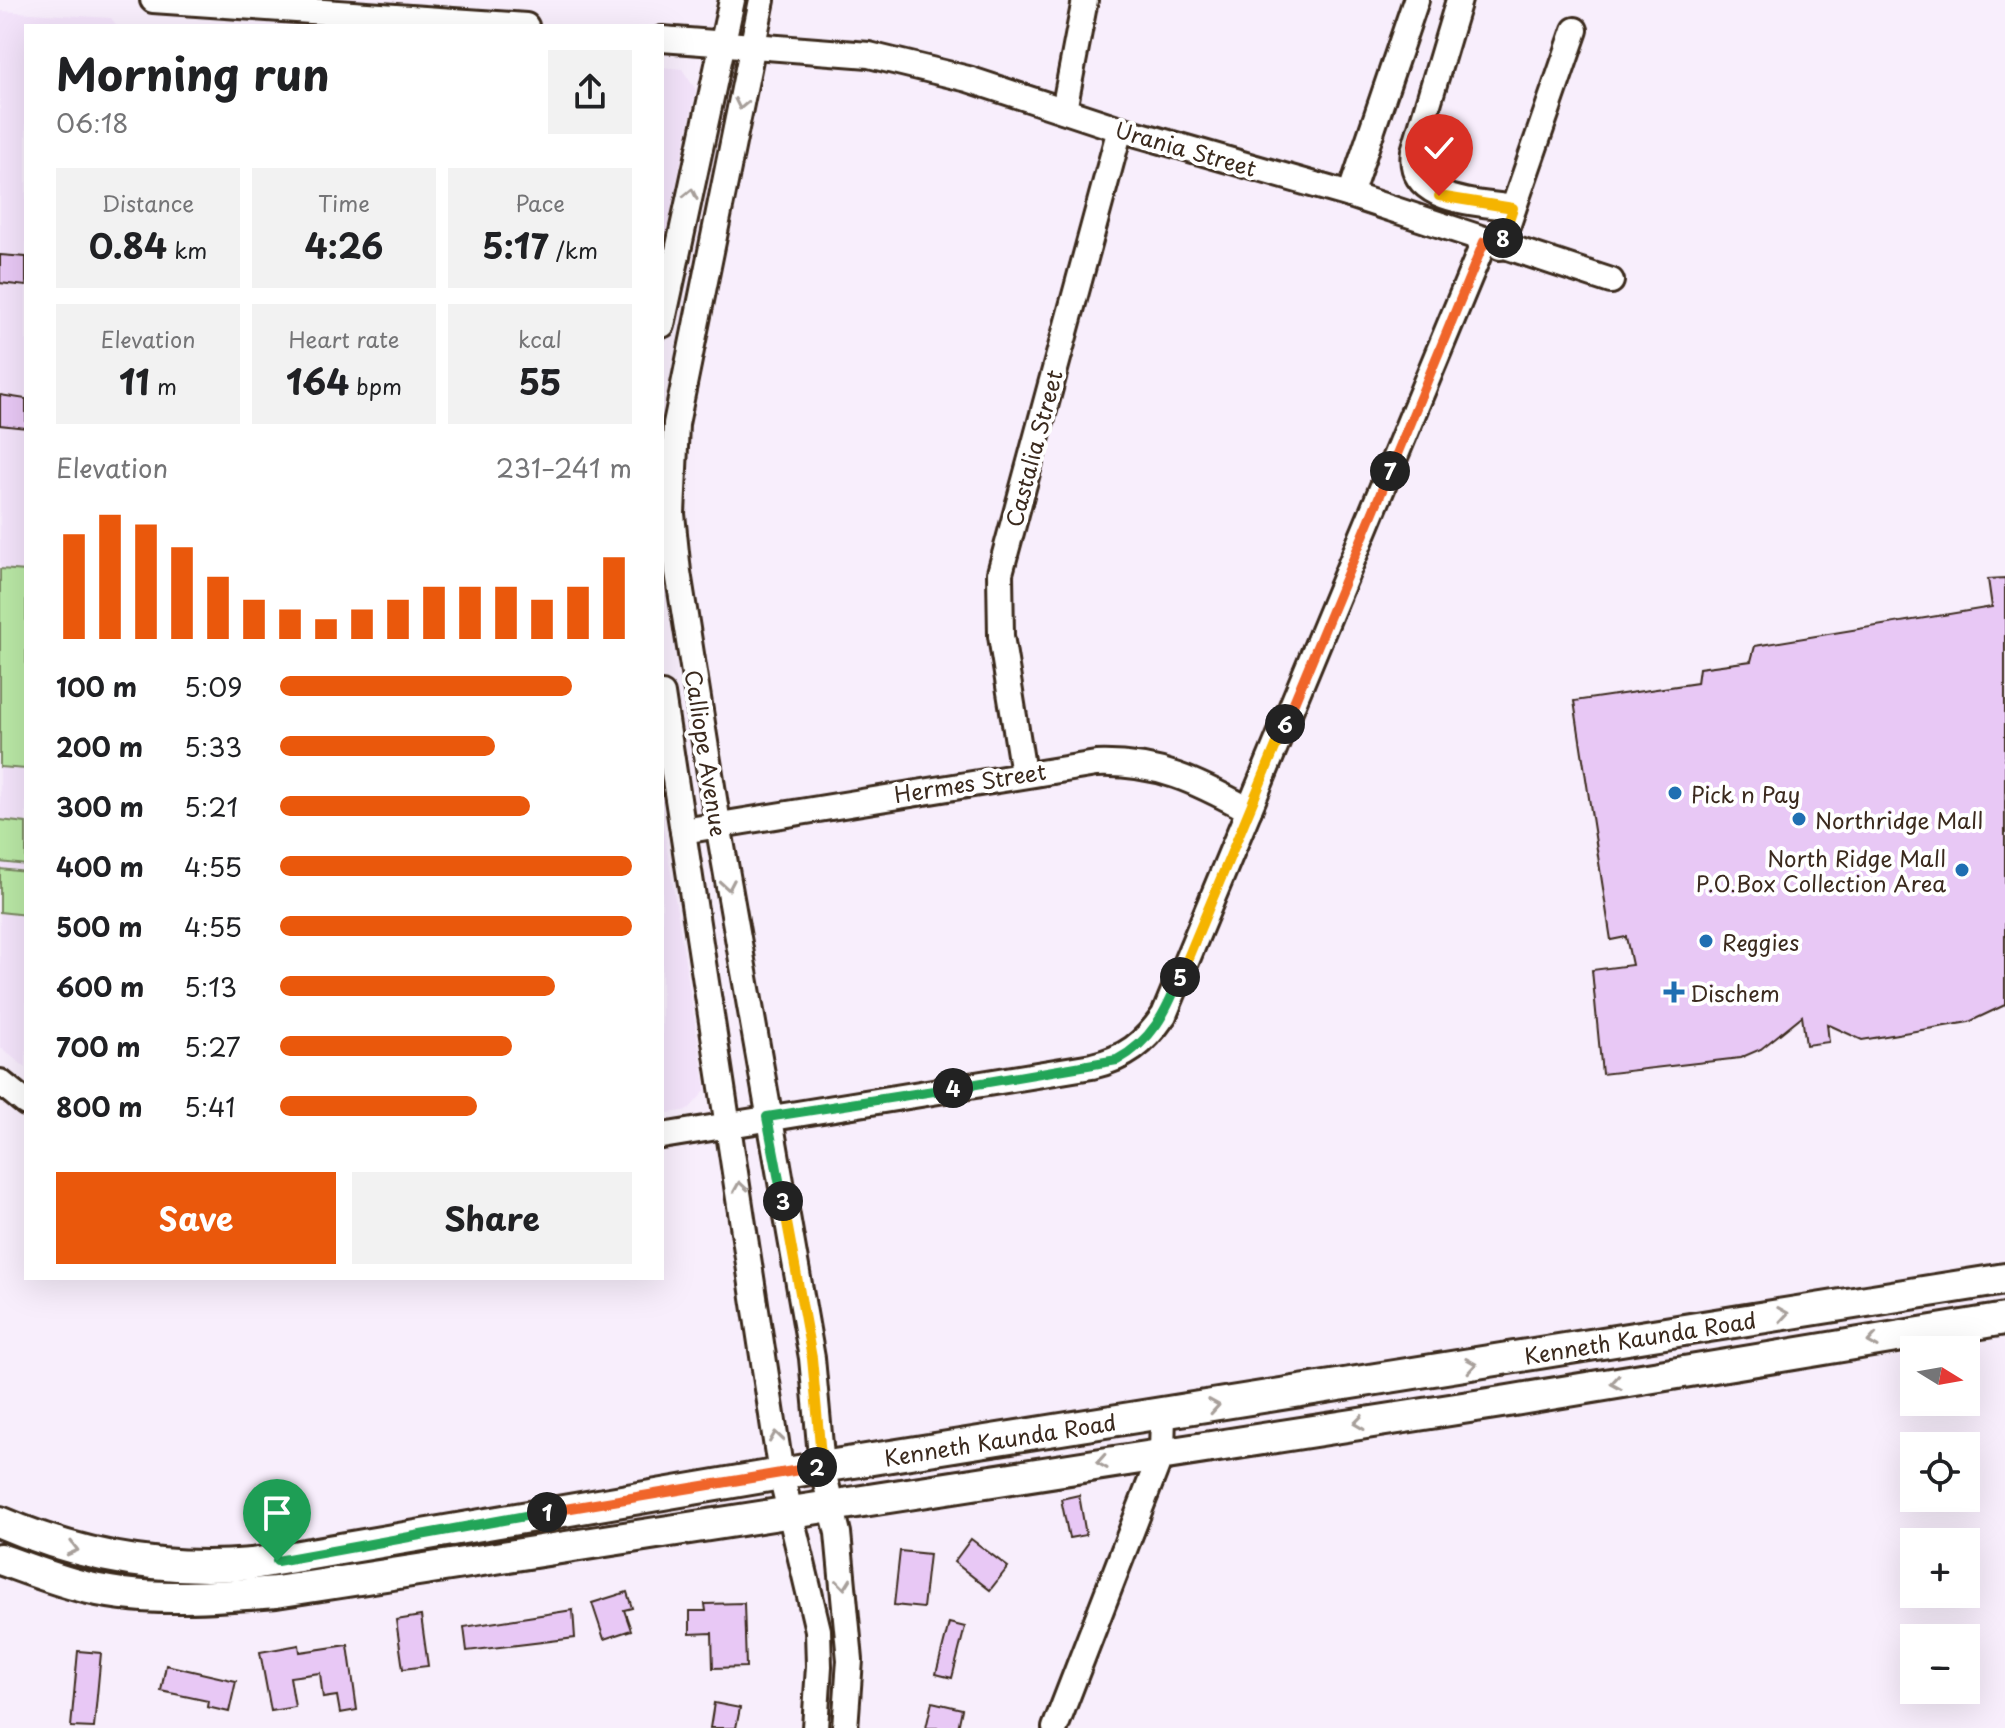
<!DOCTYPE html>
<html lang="en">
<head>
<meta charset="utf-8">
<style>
  :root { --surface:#fff; --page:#f2f2f2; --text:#202124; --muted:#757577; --accent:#ea580c }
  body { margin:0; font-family:"Playpen Sans",sans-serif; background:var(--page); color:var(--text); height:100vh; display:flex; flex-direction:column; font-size:30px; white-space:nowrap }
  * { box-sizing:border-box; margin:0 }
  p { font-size:26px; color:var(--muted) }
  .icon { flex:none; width:44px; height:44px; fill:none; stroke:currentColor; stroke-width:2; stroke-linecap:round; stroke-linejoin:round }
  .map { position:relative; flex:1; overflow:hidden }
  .sheet { position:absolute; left:24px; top:24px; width:640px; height:1256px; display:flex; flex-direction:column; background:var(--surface); border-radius:0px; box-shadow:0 8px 32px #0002 }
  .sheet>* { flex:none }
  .needle { width:52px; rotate:101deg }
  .controls { position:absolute; left:1900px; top:1336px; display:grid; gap:16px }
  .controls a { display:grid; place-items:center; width:80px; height:80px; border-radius:0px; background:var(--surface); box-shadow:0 8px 32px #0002; font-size:40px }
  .pin { position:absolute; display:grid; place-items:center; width:68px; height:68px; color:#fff; margin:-82px -34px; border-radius:50% 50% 50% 0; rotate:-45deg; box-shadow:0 0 8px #0007 }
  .pin .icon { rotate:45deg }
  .km { position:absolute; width:40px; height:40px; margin:-20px; border-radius:50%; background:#222; color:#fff; font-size:22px; line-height:40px; text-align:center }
  .round { display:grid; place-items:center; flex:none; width:84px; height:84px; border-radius:0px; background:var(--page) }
  .summary { display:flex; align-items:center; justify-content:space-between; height:136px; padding:0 32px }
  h1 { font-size:44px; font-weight:700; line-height:60px }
  .metrics { display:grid; grid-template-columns:repeat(3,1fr); gap:12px; height:136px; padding:8px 32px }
  .metrics div { display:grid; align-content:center; border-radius:0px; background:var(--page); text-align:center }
  .metrics b { font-size:34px; font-weight:700 }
  .metrics small { font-size:22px; font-weight:400 }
  .metrics p { font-size:22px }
  .chart { height:224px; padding:16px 32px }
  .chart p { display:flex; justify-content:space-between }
  .chart svg { width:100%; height:144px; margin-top:8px; stroke:var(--accent); stroke-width:6 }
  .action { display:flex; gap:16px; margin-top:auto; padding:16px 32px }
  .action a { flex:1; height:92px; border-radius:0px; background:var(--accent); color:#fff; font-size:32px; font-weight:700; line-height:92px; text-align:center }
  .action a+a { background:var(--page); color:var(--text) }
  ul { padding:0 32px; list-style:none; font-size:26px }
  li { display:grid; grid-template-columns:128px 96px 1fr; align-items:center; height:60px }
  li i { height:20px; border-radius:10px; background:var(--accent) }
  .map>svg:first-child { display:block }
  .built { fill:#f3e3fa }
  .green { fill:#b9e7a5; stroke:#7a8862; stroke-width:2 }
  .building { fill:#e8c8f5; stroke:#3b2a1e; stroke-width:2 }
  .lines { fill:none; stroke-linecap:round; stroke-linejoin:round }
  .minor-casing { stroke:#3b2a1e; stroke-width:30 }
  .major-casing { stroke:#3b2a1e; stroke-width:36 }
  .minor { stroke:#fff; stroke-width:24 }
  .major { stroke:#fff; stroke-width:30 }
  .oneway { stroke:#a79f9a }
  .split-1-casing { stroke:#fff; stroke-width:16 }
  .split-2-casing { stroke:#fff; stroke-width:16 }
  .split-3-casing { stroke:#fff; stroke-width:16 }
  .split-4-casing { stroke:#fff; stroke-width:16 }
  .split-5-casing { stroke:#fff; stroke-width:16 }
  .split-6-casing { stroke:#fff; stroke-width:16 }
  .split-7-casing { stroke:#fff; stroke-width:16 }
  .split-8-casing { stroke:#fff; stroke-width:16 }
  .split-9-casing { stroke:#fff; stroke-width:16 }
  .split-1 { stroke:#22a559; stroke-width:10 }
  .split-2 { stroke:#f0652b; stroke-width:10 }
  .split-3 { stroke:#f5b400; stroke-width:10 }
  .split-4 { stroke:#22a559; stroke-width:10 }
  .split-5 { stroke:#22a559; stroke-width:10 }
  .split-6 { stroke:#f5b400; stroke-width:10 }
  .split-7 { stroke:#f0652b; stroke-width:10 }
  .split-8 { stroke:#f0652b; stroke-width:10 }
  .split-9 { stroke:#f5b400; stroke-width:10 }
  .poi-dot { fill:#1f6fb2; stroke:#fff; stroke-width:3 }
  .labels { text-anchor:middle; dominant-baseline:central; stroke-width:8; stroke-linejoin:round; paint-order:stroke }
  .street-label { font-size:22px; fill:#3b2a1e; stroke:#fff }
  .poi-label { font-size:22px; fill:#3b2a1e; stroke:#fff; text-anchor:start }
</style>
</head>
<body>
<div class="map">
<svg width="2005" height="1728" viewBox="0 0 2005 1728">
  <rect width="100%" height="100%" fill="#f8eefc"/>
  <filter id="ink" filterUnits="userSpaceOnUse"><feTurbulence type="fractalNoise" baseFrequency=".0125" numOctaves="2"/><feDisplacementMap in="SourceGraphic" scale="16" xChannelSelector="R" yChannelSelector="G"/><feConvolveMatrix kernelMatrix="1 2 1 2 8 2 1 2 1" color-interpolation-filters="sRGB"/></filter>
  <g filter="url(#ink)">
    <!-- built -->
    <g class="built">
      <polygon points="0,11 111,18 117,26 26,26 26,1068 0,1047"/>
      <polygon points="662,67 682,69 696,90 662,253"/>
      <polygon points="662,818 706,1090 688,1110 662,1114"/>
    </g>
    <!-- green -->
    <g class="green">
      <polygon points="0,569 26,571 26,769 0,767"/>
      <polygon points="0,820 26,823 26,865 0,862"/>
      <polygon points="0,869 26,872 26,915 0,912"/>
    </g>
    <!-- building -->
    <g class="building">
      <polygon points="0,255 26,257 26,286 0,283"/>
      <polygon points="0,395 26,399 26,428 0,425"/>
      <polygon points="2005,578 2005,1005 1969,1022 1862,1040 1827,1024 1829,1042 1806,1045 1802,1016 1761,1049 1740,1058 1602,1074 1592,970 1632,965 1626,937 1611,940 1574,701 1697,683 1699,668 1751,661 1755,646 1992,607 1988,579"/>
      <polygon points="1079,1495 1086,1535 1069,1538 1061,1499"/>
      <polygon points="971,1539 1008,1567 990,1590 954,1562"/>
      <polygon points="900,1551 929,1554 923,1608 894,1605"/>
      <polygon points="627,1592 632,1608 624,1610 631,1630 604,1639 592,1603"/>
      <polygon points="744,1603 746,1667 713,1668 712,1633 690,1634 690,1611 706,1611 705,1604"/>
      <polygon points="573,1610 575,1638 467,1651 464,1627"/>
      <polygon points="421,1616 428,1666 403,1669 396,1620"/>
      <polygon points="949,1623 965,1627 952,1678 936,1674"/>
      <polygon points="299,1645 300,1652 348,1645 357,1710 340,1713 337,1696 323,1698 320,1673 290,1677 295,1707 271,1711 260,1652"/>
      <polygon points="78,1651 101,1653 94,1728 71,1727"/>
      <polygon points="166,1665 236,1681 229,1712 207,1707 208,1701 161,1691"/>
      <polygon points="932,1702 962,1709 958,1728 926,1728"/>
      <polygon points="714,1703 740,1708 736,1728 710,1728"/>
    </g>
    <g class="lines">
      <defs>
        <g id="minor">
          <polyline points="153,0 526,26"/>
          <polyline points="762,0 676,424 672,514 678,572 718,824 812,1358 822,1467 838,1533 850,1660 845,1728"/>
          <path d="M1459,0L1414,151C1406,203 1479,202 1513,208"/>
          <polyline points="662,39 869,55 968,79 1120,129 1350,195 1611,281"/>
          <polyline points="1064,110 1085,0"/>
          <polyline points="1350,195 1416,0"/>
          <polyline points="1500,247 1575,30"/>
          <polyline points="662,325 732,0"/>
          <polyline points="662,694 781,1474 818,1630 819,1666 815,1728"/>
          <polyline points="1023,773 1001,636 1000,573 1120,129"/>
          <path d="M683,831L1096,764C1158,762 1196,781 1249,810"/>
          <polyline points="0,1082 26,1103"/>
          <path d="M662,1136L1092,1066C1126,1058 1144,1044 1164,1015L1484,242"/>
          <polyline points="1055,1728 1162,1452 1163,1414"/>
        </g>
        <g id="major">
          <path d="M0,1522C81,1557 164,1572 252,1564L822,1467L2005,1279"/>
          <path d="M0,1559C25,1568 51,1578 77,1585C141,1603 210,1597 276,1592L1508,1401L2005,1319"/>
        </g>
      </defs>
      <!-- minor casing -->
      <use href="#minor" class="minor-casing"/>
      <!-- major casing -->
      <use href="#major" class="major-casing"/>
      <!-- minor -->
      <use href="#minor" class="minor"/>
      <!-- major -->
      <use href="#major" class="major"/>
    </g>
    <!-- one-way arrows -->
    <defs><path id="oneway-chevron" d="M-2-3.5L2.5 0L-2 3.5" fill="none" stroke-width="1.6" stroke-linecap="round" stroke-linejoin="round" transform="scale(2)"/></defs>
    <g class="oneway">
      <use href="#oneway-chevron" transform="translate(741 104) rotate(102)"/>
      <use href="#oneway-chevron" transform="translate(691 194) rotate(-78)"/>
      <use href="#oneway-chevron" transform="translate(728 885) rotate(80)"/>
      <use href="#oneway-chevron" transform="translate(740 1187) rotate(-99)"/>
      <use href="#oneway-chevron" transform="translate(1783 1314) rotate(-9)"/>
      <use href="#oneway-chevron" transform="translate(1873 1341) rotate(171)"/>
      <use href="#oneway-chevron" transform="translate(1471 1365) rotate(-9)"/>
      <use href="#oneway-chevron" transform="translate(1616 1383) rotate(171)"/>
      <use href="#oneway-chevron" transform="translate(1214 1406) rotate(-9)"/>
      <use href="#oneway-chevron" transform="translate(1359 1423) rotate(172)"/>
      <use href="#oneway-chevron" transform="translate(776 1437) rotate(-98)"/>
      <use href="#oneway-chevron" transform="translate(1102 1462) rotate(171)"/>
      <use href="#oneway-chevron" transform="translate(73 1549) rotate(15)"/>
      <use href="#oneway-chevron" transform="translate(844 1584) rotate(84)"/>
    </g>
  </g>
  <g class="lines" filter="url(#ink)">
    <defs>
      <polyline id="split-1" points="277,1561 547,1512"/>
      <polyline id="split-2" points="547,1512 817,1467"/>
      <polyline id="split-3" points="783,1201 812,1358 822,1467 817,1467"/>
      <polyline id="split-4" points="783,1201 767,1117 953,1088"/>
      <path id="split-5" d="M953,1088L1117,1060C1152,1041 1166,1012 1180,977"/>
      <polyline id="split-6" points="1180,977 1285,724"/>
      <polyline id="split-7" points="1285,724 1390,471"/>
      <polyline id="split-8" points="1390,471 1484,242 1500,247 1503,238"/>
      <polyline id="split-9" points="1439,196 1513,208 1503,238"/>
    </defs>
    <!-- split-1 casing -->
    <use href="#split-1" class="split-1-casing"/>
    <!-- split-2 casing -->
    <use href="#split-2" class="split-2-casing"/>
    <!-- split-3 casing -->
    <use href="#split-3" class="split-3-casing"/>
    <!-- split-4 casing -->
    <use href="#split-4" class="split-4-casing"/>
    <!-- split-5 casing -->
    <use href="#split-5" class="split-5-casing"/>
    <!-- split-6 casing -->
    <use href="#split-6" class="split-6-casing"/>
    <!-- split-7 casing -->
    <use href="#split-7" class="split-7-casing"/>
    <!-- split-8 casing -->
    <use href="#split-8" class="split-8-casing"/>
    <!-- split-9 casing -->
    <use href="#split-9" class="split-9-casing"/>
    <!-- split-1 -->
    <use href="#split-1" class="split-1"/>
    <!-- split-2 -->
    <use href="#split-2" class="split-2"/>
    <!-- split-3 -->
    <use href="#split-3" class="split-3"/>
    <!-- split-4 -->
    <use href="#split-4" class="split-4"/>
    <!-- split-5 -->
    <use href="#split-5" class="split-5"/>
    <!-- split-6 -->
    <use href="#split-6" class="split-6"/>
    <!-- split-7 -->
    <use href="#split-7" class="split-7"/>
    <!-- split-8 -->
    <use href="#split-8" class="split-8"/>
    <!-- split-9 -->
    <use href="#split-9" class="split-9"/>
  </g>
  <!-- markers -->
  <g class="poi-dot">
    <circle cx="1675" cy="793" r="8"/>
    <circle cx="1799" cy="819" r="8"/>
    <circle cx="1962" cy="870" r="8"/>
    <circle cx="1706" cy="941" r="8"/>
    <path d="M1670 980h8v8h8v8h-8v8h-8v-8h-8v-8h8z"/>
  </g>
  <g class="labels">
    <!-- street labels -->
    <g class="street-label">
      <text transform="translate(1186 148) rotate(16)">Urania Street</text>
      <text transform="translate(1033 448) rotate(-75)">Castalia Street</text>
      <text transform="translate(707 753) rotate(81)">Calliope Avenue</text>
      <text transform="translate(970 782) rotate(-9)">Hermes Street</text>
      <text transform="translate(1640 1337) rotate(-9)">Kenneth Kaunda Road</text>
      <text transform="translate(1000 1439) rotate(-9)">Kenneth Kaunda Road</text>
    </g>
    <!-- poi labels -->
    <g class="poi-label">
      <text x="1691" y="793">Pick n Pay</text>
      <text x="1815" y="819">Northridge Mall</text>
      <text x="1946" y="857" text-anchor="end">North Ridge Mall<tspan x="1946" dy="25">P.O.Box Collection Area</tspan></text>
      <text x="1722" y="941">Reggies</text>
      <text x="1690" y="992">Dischem</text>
    </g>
  </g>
</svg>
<div class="controls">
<a><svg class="needle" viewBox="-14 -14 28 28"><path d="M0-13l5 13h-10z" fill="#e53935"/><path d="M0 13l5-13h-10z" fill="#757577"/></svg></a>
<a><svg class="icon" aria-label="locate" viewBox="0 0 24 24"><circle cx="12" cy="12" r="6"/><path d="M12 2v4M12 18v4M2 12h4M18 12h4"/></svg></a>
<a>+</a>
<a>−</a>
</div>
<div class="pin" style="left:277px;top:1561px;background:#1e9e55"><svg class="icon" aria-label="arrive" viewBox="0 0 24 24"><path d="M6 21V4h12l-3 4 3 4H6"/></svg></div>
<div class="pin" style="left:1439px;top:196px;background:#d93025"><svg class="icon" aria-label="check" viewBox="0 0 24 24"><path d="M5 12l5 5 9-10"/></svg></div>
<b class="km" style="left:547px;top:1512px">1</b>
<b class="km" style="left:817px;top:1467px">2</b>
<b class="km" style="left:783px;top:1201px">3</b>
<b class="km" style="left:953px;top:1088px">4</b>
<b class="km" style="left:1180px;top:977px">5</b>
<b class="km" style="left:1285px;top:724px">6</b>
<b class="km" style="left:1390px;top:471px">7</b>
<b class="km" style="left:1503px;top:238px">8</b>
<section class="sheet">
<div class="summary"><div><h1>Morning run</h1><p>06:18</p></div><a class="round"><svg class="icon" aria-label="share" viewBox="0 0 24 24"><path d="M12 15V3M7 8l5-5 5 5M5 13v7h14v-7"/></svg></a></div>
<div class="metrics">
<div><p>Distance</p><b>0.84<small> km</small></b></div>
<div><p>Time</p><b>4:26</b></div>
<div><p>Pace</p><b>5:17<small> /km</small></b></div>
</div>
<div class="metrics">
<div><p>Elevation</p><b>11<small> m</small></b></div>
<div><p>Heart rate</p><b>164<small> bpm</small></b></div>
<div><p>kcal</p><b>55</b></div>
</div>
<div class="chart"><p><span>Elevation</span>231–241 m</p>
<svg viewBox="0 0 160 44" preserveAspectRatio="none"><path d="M5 44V12M15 44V6M25 44V9M35 44V16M45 44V25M55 44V32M65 44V35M75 44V38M85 44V35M95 44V32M105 44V28M115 44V28M125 44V28M135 44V32M145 44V28M155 44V19"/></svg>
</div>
<ul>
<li><b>100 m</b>5:09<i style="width:83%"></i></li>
<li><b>200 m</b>5:33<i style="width:61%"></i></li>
<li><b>300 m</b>5:21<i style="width:71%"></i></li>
<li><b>400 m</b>4:55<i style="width:100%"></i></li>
<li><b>500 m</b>4:55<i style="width:100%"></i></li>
<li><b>600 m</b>5:13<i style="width:78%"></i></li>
<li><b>700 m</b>5:27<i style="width:66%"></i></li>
<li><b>800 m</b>5:41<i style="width:56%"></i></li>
</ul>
<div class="action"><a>Save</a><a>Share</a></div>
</section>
</div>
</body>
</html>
